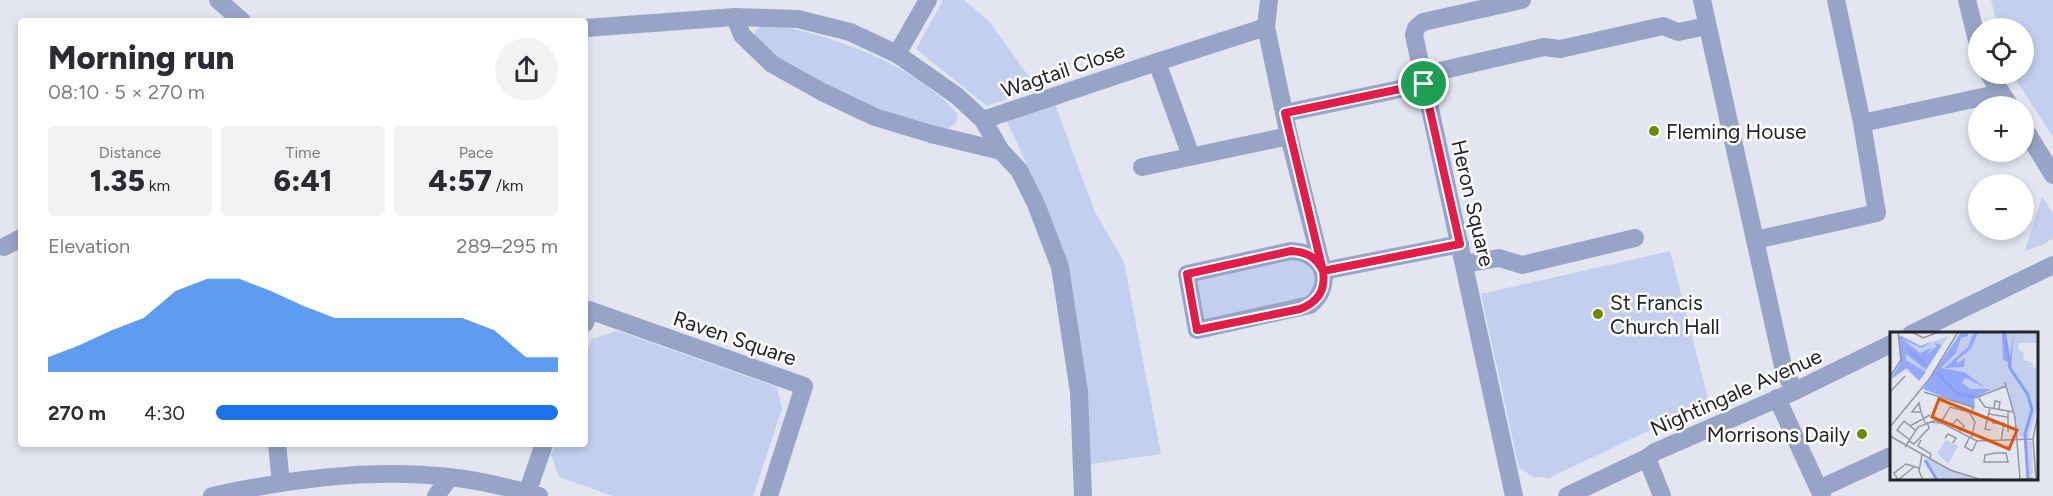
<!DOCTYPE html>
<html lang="en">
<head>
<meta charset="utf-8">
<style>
  :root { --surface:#fff; --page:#f2f2f3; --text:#2b2b33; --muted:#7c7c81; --accent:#1a73e8 }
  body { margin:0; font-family:Figtree,sans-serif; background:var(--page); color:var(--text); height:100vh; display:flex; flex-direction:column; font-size:22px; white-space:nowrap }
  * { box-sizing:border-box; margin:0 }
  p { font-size:20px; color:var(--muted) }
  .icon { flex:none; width:33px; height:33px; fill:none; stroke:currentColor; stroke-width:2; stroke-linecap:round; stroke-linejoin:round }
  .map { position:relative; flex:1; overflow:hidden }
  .panel { position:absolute; left:18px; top:18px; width:570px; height:429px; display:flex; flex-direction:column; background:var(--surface); border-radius:6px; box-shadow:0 3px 9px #0003 }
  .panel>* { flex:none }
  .buttons { position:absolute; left:1968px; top:18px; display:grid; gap:12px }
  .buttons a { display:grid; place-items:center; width:66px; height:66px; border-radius:50%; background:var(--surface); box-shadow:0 3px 9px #0003; font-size:30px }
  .pin { position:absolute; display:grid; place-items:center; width:51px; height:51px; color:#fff; margin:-26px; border:3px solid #fff; border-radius:50%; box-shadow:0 2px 6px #0007 }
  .round { display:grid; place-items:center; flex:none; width:63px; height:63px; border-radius:32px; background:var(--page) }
  .headline { display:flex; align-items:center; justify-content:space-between; height:102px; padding:0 30px }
  h1 { font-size:33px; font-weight:800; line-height:45px }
  .metrics { display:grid; grid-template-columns:repeat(3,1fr); gap:9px; height:102px; padding:6px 30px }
  .metrics div { display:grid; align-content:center; border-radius:6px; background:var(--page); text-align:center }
  .metrics b { font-size:30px; font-weight:800 }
  .metrics small { font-size:16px; font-weight:400 }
  .metrics p { font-size:16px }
  .chart { height:168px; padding:12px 30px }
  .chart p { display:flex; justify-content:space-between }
  .chart svg { width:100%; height:108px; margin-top:6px; fill:var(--accent); opacity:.7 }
  ul { padding:0 30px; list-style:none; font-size:20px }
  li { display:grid; grid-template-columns:96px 72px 1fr; align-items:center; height:45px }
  li i { height:15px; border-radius:8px; background:var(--accent) }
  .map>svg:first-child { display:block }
  .green { fill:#c4ceef }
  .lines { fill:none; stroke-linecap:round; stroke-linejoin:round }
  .minor { stroke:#98a3c8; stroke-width:18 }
  .route-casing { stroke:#fff; stroke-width:12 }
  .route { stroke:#e11d48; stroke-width:8 }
  .poi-dot { fill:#6e8900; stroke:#fff; stroke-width:2 }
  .labels { text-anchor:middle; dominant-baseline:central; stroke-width:5; stroke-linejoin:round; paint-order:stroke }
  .street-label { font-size:21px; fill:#232428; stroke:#fff }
  .poi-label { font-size:21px; fill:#232428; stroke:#fff; text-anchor:start }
  .inset-river { fill:none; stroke:#8a9ef0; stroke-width:3 }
  .inset-road { fill:none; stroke:#9698a1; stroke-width:1.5 }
  .view { fill:#de560d; fill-opacity:0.15; stroke:#de560d; stroke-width:3 }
  .inset-edge { fill:none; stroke:#232428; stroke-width:3 }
</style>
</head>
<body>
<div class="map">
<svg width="2053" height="496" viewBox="0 0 2053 496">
  <rect width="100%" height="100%" fill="#e3e6f1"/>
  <!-- green -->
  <g class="green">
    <polygon points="943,0 964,0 989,21 1037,88 987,106 916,49"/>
    <polygon points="1991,0 2053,0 2053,137 2012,74 2024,74 2024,28 1998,28"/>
    <path d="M763,23C821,33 888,54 934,92C943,98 950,106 958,114L956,123L947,129C895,116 845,98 798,72C784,64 770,53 756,43L755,32Z"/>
    <polygon points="1055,104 1095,212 1124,262 1161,454 1091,464 1070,281 1046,206 1007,121"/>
    <polygon points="2042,197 2053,213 2053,238 2044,244 2025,251"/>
    <polygon points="1291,251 1318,262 1318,299 1197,330 1187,274"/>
    <polygon points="1670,251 1709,402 1549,478 1534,477 1519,468 1481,294"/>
    <polygon points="618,331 777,387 782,409 753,496 613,496 559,477 551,455 555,444 585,444 585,358 592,339"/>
  </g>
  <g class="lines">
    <!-- minor -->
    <g class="minor">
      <polyline points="218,0 242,21"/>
      <polyline points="1269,0 1266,27 1289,136 1323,271 1460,244"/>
      <polyline points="1702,0 1784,371 1795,391"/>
      <polyline points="1967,0 1978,44"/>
      <polyline points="735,17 742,35 772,64 822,92 875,117 931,134 1001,151"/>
      <polyline points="585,28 735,17 798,19 850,32 897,54 957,96 983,120 1001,151 1019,170 1036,204 1060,267 1079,392 1083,496"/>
      <polyline points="897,54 928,0"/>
      <polyline points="1157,62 1191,156"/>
      <polyline points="1989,74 2010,106"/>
      <polyline points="1422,75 1544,47 1560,49 1663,26 1678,32 1707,26"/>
      <polyline points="1285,113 1424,84"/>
      <polyline points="983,120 1157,62 1266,27"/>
      <polyline points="1862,123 2001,93"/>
      <polyline points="2024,128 2053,175"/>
      <polyline points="1142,167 1289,136"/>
      <polyline points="1755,240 1877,213 1862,123 1836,0"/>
      <polyline points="4,247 21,238"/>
      <path d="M1291,251C1324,252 1335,284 1310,305L1197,330L1187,274Z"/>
      <polyline points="1464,264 1499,258 1522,265 1635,238"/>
      <polyline points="585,323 589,310 804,386 769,496"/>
      <polyline points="1911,334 2053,265"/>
      <polyline points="1777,398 1822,496"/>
      <polyline points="277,444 281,483"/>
      <polyline points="1647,458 1662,496"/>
      <polyline points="1819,489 1891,456"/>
      <polyline points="527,493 544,444"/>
      <path d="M212,496C289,479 371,468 449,477C478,480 511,488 539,496"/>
      <polyline points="436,496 450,477"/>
      <polyline points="1514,496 1414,35 1416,28 1423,22 1522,0"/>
      <polyline points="1567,496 1647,458 1655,452 1795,391 1891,344"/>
    </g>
  </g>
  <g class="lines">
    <defs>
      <path id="route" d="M1424,84L1285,113L1323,271C1326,290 1318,302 1300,309L1197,330L1187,274L1291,251C1307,252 1316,257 1323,271L1460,244L1424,84"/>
    </defs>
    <!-- route casing -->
    <use href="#route" class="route-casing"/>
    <!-- route -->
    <use href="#route" class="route"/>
  </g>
  <!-- markers -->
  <g class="poi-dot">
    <circle cx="1654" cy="131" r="6"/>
    <circle cx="1598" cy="314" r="6"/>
    <circle cx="1862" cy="434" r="6"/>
  </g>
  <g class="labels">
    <!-- street labels -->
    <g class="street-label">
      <text transform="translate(1063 70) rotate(-19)">Wagtail Close</text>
      <text transform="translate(1473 203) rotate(77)">Heron Square</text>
      <text transform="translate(735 338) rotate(19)">Raven Square</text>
      <text transform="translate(1736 392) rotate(-24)">Nightingale Avenue</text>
    </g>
    <!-- poi labels -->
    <g class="poi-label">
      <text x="1666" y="131">Fleming House</text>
      <text x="1610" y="302">St Francis<tspan x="1610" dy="24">Church Hall</tspan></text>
      <text x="1850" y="434" text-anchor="end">Morrisons Daily</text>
    </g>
  </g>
  <!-- overview -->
  <g transform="translate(1890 332)">
    <rect width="148" height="148" fill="#e3e6f1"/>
    <path d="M71,0L148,2V11H129L128,17L134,21L133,28L143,31V34H134L148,36V72L139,106L125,104L126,87L117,53L84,67L85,77L33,57ZM9,3L31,14L58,4L29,49L10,32ZM56,108L68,114L58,132L47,121ZM135,108L142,109L143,141L139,146ZM36,126L87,148H46Z" fill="#c4ceef"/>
    <path d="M71,0H78V4L71,6L66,21L51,36L74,40L95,55L75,46L72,51L81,57H101L84,67L85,77L33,57ZM84,0H88L81,17L67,28V32L75,26L74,35L54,36L78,15ZM116,0L120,24L124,0L121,37L128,49L122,40L120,30L113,28L112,1ZM9,3L31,14L42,9L32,16L12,7L30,21L43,15L35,24L47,14L44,11L52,13L36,38L16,22V28L36,40L29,49L17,36L0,48L10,32Z" fill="#94a8fb"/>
    <path class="inset-river" d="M114,0L120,36L138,63L142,78L135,102L138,148M17,17L37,34M47,41L68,62L87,65M35,128L47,148"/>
    <path class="inset-road" d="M22,0L33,6L49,0M0,45L11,28L8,0M115,50L125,85L130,147M116,54L88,65L95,75L124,80M0,60L15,44M34,60L83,75L82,82M100,76L95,97L101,98M104,77L105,69L110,70L109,77M118,79V100M31,80L29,71L22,80H31L35,91M99,82L117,85M52,89L60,75L79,80L85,90L81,107M41,90L59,92M102,91H114L111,109M62,93L67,87L74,94L69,100M20,94L40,83M0,95L40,46L68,0M0,104L60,138L92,148M55,106L58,102L66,106L63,111M79,106L75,115L82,119L87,109M20,108L7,98L14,89L25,98M31,108L28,114L41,122L40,126M19,109L24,112L39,96L37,90M15,115L28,95L46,88L87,109L143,107M105,121H116L118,130H94L95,123ZM32,123L29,139L33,148M92,147L119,148M8,148L4,141L16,132L29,136M8,148L24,135M123,148L143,146M146,148L143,107L149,76"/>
    <path class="view" d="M49,67L127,98L119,117L42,85Z"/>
    <rect width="148" height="148" class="inset-edge"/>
  </g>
</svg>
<div class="buttons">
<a><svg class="icon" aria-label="locate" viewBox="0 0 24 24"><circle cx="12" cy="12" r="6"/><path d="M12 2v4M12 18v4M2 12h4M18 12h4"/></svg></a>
<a>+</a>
<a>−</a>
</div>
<div class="pin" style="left:1424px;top:84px;background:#1e9e55"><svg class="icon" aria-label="arrive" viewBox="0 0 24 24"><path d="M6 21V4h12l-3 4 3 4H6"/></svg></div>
<section class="panel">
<div class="headline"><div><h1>Morning run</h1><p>08:10 · 5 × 270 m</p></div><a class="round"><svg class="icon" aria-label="share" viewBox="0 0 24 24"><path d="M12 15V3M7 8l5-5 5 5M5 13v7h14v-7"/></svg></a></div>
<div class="metrics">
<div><p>Distance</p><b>1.35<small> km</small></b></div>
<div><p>Time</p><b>6:41</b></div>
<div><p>Pace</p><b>4:57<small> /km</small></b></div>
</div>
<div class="chart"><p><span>Elevation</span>289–295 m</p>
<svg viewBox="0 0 160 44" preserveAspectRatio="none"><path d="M0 44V38L10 33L20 27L30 22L40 11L50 6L60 6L70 11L80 17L90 22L100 22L110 22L120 22L130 22L140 27L150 38L160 38V44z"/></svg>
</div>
<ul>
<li><b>270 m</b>4:30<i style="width:100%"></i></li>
</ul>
</section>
</div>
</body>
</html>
